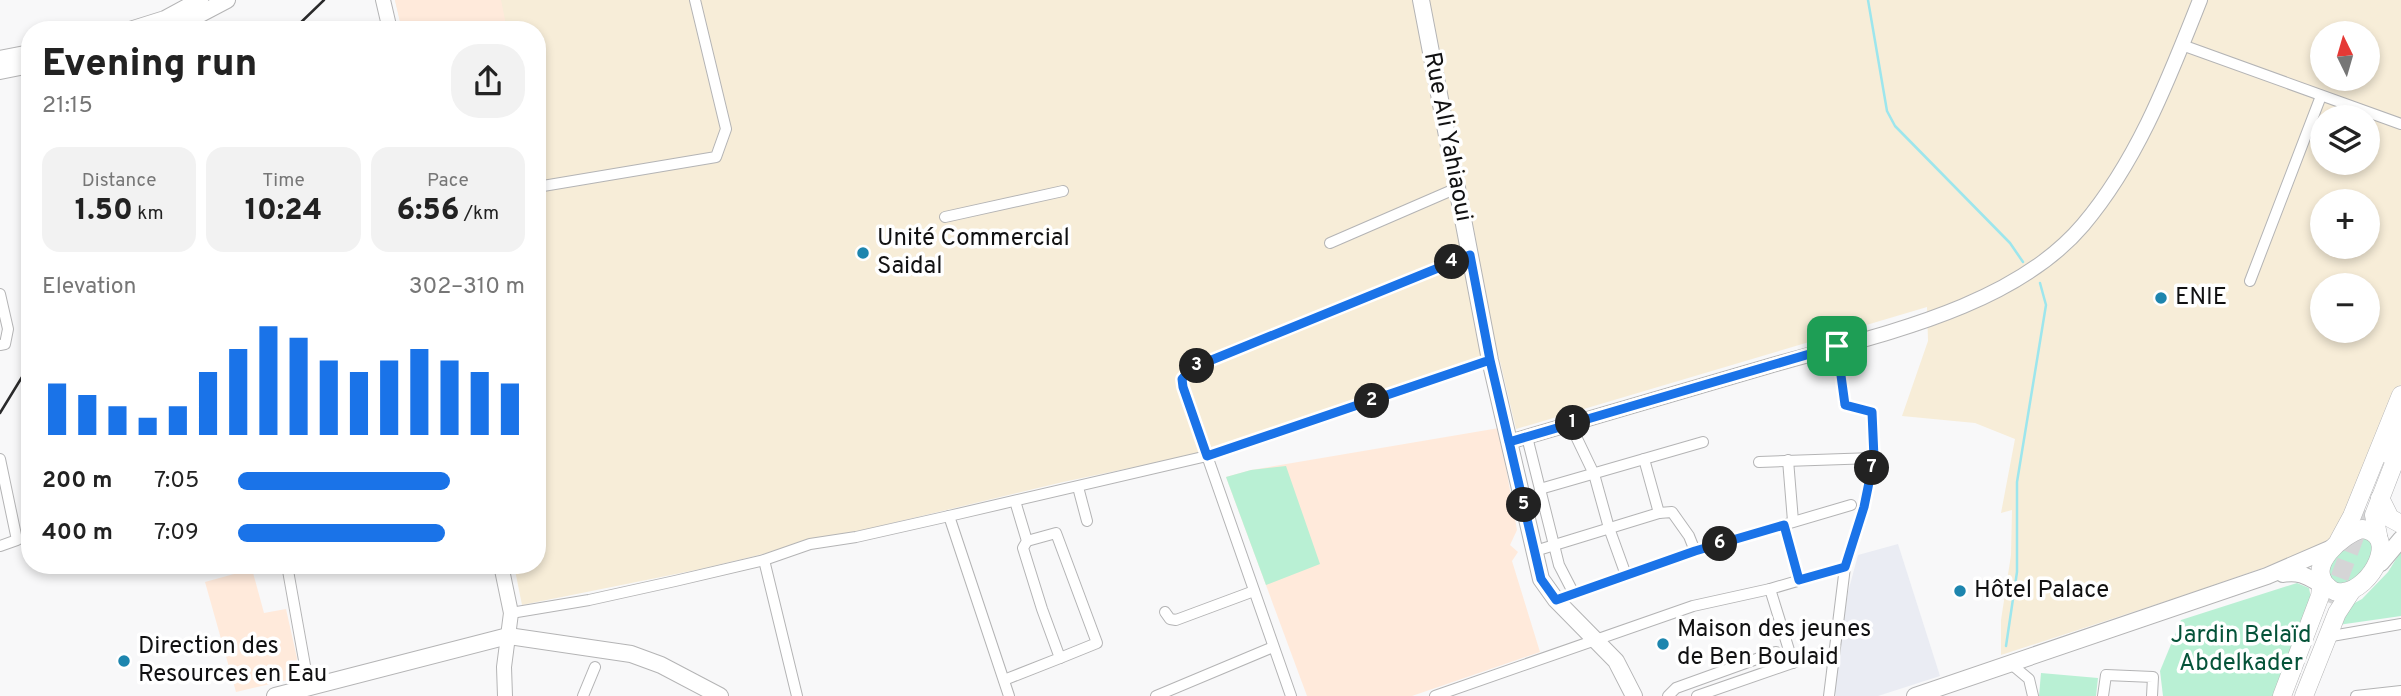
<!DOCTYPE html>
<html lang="en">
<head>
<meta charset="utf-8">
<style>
  :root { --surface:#fff; --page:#f2f2f2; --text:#222; --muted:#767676; --accent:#1a73e8 }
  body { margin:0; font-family:Overpass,sans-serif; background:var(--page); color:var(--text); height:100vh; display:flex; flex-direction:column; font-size:26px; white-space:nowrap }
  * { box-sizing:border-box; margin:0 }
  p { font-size:23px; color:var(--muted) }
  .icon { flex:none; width:38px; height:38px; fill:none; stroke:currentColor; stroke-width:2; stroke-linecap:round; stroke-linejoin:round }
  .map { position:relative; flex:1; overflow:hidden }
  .panel { position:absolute; left:21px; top:21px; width:525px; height:553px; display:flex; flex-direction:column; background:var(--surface); border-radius:28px; box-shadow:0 4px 10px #0003 }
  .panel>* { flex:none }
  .needle { width:46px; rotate:355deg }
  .fabs { position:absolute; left:2310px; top:21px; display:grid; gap:14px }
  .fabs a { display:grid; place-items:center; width:70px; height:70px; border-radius:50%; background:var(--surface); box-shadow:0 4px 10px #0003; font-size:35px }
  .pin { position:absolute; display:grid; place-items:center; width:60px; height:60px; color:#fff; margin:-30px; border-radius:14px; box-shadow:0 4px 10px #0006 }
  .km { position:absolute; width:35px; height:35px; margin:-18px; border-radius:50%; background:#222; color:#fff; font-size:19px; line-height:35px; text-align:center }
  .round { display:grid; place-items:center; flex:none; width:74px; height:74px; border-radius:28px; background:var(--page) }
  .headline { display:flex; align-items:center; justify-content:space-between; height:119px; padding:0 21px }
  h1 { font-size:38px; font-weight:800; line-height:52px }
  .stats { display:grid; grid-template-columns:repeat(3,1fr); gap:10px; height:119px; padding:7px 21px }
  .stats div { display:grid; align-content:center; border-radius:18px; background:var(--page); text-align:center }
  .stats b { font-size:30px; font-weight:800 }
  .stats small { font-size:19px; font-weight:400 }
  .stats p { font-size:19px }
  .chart { height:196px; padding:14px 21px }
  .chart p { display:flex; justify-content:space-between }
  .chart svg { width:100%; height:126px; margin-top:7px; stroke:var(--accent); stroke-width:6 }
  ul { padding:0 21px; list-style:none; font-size:23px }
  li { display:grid; grid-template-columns:112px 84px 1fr; align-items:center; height:52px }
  li i { height:18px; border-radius:9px; background:var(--accent) }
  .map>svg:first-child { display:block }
  .built { fill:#eaecf3 }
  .industrial { fill:#f7edd8; fill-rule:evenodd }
  .education { fill:#ffeadb }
  .green { fill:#b9f0d4 }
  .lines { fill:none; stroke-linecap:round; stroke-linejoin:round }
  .stream { stroke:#9de6ed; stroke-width:2.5 }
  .primary-tunnel { stroke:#d5d5d6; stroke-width:18; stroke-dasharray:18 9; stroke-linecap:butt }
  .minor-casing { stroke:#b4b4b5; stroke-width:12 }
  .tertiary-casing { stroke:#b4b4b5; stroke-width:16 }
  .secondary-casing { stroke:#b4b4b5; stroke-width:18 }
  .primary-casing { stroke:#b4b4b5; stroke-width:19 }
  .trunk-casing { stroke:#b4b4b5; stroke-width:19 }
  .minor { stroke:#fff; stroke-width:10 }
  .tertiary { stroke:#fff; stroke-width:14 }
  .secondary { stroke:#fff; stroke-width:16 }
  .primary { stroke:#fff; stroke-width:18 }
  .trunk { stroke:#fff; stroke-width:18 }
  .rail { stroke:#2a2a2b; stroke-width:2.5 }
  .route-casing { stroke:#fff; stroke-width:14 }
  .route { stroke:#1a73e8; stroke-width:9 }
  .poi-dot { fill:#1d85ae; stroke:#fff; stroke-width:2.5 }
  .labels { text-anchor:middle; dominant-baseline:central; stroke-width:7; stroke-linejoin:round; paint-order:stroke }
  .street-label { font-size:24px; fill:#111112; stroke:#fff }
  .poi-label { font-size:24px; fill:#111112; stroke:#fff; text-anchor:start }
  .park-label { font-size:24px; fill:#055339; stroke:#fff }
</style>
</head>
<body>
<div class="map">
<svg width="2401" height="696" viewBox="0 0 2401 696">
  <rect width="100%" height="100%" fill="#f8f8f9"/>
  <!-- built -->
  <polygon class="built" points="1898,544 1940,676 1878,696 1836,696 1834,685 1848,592 1858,555"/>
  <!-- industrial -->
  <path class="industrial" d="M395,0H2401V384L2348,512L2334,537L2317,549L2191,593L2001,655V620L2011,555L2012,510L2001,513L2015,439L1975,423L1902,416L1928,341L1927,307L1516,429L1498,353L1216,450L1063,482L701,569L522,605L514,565H537V30H402ZM2322,33H2368V79H2322ZM2322,117H2368V163H2322ZM2322,201H2368V247H2322ZM2322,285H2368V331H2322Z"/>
  <!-- education -->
  <g class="education">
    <polygon points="395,0 501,0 507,30 402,30"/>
    <polygon points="1499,428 1517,530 1510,545 1518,552 1512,561 1540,652 1412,696 1307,696 1226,477 1251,470"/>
    <polygon points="252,569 264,613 286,609 297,658 296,667 292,679 236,692 205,582"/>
  </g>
  <!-- green -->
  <g class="green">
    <polygon points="1286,466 1320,564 1266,585 1226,477 1251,470"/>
    <polygon points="2368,536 2378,553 2350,586 2330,582 2327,563 2349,538"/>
    <polygon points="2401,551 2401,616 2338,625 2351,605 2362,599 2388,572"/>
    <polygon points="2297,583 2309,588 2311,598 2275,696 2163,696 2160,671 2181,620"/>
    <polygon points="2041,673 2098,678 2096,696 2039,696"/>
  </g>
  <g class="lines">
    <!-- stream -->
    <g class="stream">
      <polyline points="1868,0 1887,111 1895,126 2010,243 2023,262"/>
      <polyline points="2006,646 2017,572 2017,482 2046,305 2040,283"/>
    </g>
    <!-- primary-tunnel -->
    <polyline class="primary-tunnel" points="2330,603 2367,505"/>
    <defs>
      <g id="minor">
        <polyline points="2182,45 2401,124"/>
        <polyline points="537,187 716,157 726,129 695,0"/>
        <polyline points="945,217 1063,191"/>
        <polyline points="1330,243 1457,188"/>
        <polyline points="2250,281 2321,96"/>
        <polyline points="0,294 8,329 5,344 0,345"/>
        <polyline points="1570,424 1594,474 1609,528 1626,575"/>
        <polyline points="1527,437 1559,565 1574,594"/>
        <polyline points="0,459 17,540 0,546"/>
        <polyline points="1644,459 1659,513"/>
        <polyline points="1788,460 1793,521"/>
        <polyline points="1759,462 1874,458"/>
        <polyline points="1078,487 1087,521"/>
        <polyline points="1540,489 1703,442"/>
        <polyline points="949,516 1009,696"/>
        <polyline points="1784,525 1799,580"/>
        <polyline points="1027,541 1056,533 1097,643 1060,658"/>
        <polyline points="1535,551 1659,513 1672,512 1689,536 1695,551"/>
        <polyline points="764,560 797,696"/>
        <polyline points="287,565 309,688"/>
        <polyline points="1770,589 1793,663"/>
        <polyline points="1556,600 1695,551 1851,505"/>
        <polyline points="1165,612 1170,619 1176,620 1254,591"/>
        <polyline points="511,613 589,600 675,581 764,560 810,544 856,537 949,516 1207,456 1490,360"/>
        <polyline points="2326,637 2401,624"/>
        <polyline points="2011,664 2029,679 2033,696"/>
        <polyline points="1004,680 1060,658 1042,609 1023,548 1027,541 1015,501"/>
        <polyline points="583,696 595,667"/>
        <polyline points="1156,696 1273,647"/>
        <polyline points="1291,696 1183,387 1182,379 1192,368 1470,255"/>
        <polyline points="1435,696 1693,606 1770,589 1845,567"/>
        <polyline points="1668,696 1676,688 1776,652"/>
        <polyline points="1697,696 1821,653"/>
        <polyline points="1829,696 1845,567 1864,507 1874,458 1872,412 1845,405 1837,346"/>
        <polyline points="2103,696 2106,675 2153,677 2152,696"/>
        <polyline points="2356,696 2401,691"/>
      </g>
      <g id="tertiary">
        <polyline points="383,0 390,30"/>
        <path d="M1509,442C1596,417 1682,391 1769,366C1872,336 2011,310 2083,225C2138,160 2169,78 2200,0"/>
        <polyline points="501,565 511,613 504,667 505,696"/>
      </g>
      <g id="secondary">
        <polyline points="1421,0 1490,360 1541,579 1556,600 1616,661 1634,696"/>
        <polyline points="130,30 165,19 200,0"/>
        <polyline points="170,30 227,0"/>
        <polyline points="0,59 30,53"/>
        <polyline points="0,71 30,65"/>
        <polyline points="2381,563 2401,539"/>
        <path d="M2283,574C2304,570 2312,581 2330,589"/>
        <polyline points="275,696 508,636 631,654 661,665 720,696"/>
        <polyline points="1915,696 2267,576 2334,547"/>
      </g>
      <g id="primary">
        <polyline points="2380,498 2390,518 2401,524"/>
        <path d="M2362,529C2401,534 2371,590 2343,592C2338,593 2332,591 2328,587C2304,567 2343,534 2362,529Z"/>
        <polyline points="2378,535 2374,515 2401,445"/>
        <polyline points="2339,540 2352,516 2401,395"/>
        <polyline points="2282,696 2320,596 2322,579"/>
        <polyline points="2304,696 2337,613 2352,590"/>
      </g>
      <polyline id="trunk" points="2387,454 2401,410"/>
    </defs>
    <!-- minor casing -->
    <use href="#minor" class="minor-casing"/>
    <!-- tertiary casing -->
    <use href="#tertiary" class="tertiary-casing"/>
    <!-- secondary casing -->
    <use href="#secondary" class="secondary-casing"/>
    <!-- primary casing -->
    <use href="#primary" class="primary-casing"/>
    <!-- trunk casing -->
    <use href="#trunk" class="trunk-casing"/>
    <!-- minor -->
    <use href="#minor" class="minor"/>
    <!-- tertiary -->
    <use href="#tertiary" class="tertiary"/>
    <!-- secondary -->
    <use href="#secondary" class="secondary"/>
    <!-- primary -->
    <use href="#primary" class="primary"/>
    <!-- trunk -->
    <use href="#trunk" class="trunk"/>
    <!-- rail -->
    <g class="rail">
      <polyline points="293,30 324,0"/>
      <polyline points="0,413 30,364"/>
    </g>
  </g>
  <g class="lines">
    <defs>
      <polyline id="route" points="1837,346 1509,442 1490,360 1207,456 1183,387 1182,379 1192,368 1470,255 1490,360 1541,579 1556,600 1695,551 1784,525 1799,580 1845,567 1864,507 1874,458 1872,412 1845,405 1837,346"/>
    </defs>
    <!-- route casing -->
    <use href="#route" class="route-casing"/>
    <!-- route -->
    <use href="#route" class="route"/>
  </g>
  <!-- markers -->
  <g class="poi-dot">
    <circle cx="863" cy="253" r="7"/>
    <circle cx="2161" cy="298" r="7"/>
    <circle cx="1960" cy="591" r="7"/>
    <circle cx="1663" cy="644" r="7"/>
    <circle cx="124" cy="661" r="7"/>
  </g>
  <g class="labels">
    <!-- street labels -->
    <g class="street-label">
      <text transform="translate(1447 137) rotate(79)">Rue Ali Yahiaoui</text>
    </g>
    <!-- poi labels -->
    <g class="poi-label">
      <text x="877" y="239">Unité Commercial<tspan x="877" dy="28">Saidal</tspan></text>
      <text x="2175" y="298">ENIE</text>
      <text x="1974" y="591">Hôtel Palace</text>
      <text x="1677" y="630">Maison des jeunes<tspan x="1677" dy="28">de Ben Boulaid</tspan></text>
      <text x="138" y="647">Direction des<tspan x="138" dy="28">Resources en Eau</tspan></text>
    </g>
    <!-- park labels -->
    <g class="park-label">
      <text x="2241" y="636">Jardin Belaïd<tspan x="2241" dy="28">Abdelkader</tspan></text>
    </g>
  </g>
</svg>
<div class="fabs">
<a><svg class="needle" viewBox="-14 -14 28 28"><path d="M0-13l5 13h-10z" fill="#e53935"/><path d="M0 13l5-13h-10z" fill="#767676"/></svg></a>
<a><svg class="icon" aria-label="layers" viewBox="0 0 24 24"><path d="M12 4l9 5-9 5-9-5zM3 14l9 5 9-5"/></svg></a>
<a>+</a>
<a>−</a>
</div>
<div class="pin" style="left:1837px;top:346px;background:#1e9e55"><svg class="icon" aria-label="arrive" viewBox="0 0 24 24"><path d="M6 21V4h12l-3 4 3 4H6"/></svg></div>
<b class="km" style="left:1573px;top:423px">1</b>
<b class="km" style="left:1372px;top:401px">2</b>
<b class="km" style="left:1197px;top:366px">3</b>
<b class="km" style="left:1452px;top:262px">4</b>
<b class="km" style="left:1524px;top:505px">5</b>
<b class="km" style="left:1720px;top:544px">6</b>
<b class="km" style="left:1872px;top:468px">7</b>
<section class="panel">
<div class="headline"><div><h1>Evening run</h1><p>21:15</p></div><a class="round"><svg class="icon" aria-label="share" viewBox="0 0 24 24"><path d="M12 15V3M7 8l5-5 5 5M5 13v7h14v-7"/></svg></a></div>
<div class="stats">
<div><p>Distance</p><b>1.50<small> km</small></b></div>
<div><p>Time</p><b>10:24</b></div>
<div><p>Pace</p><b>6:56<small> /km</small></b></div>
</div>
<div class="chart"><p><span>Elevation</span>302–310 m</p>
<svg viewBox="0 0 160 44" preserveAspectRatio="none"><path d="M5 44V26M15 44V30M25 44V34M35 44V38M45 44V34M55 44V22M65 44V14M75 44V6M85 44V10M95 44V18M105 44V22M115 44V18M125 44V14M135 44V18M145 44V22M155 44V26"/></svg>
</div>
<ul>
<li><b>200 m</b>7:05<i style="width:74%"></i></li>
<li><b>400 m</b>7:09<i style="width:72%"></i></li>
</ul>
</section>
</div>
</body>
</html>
